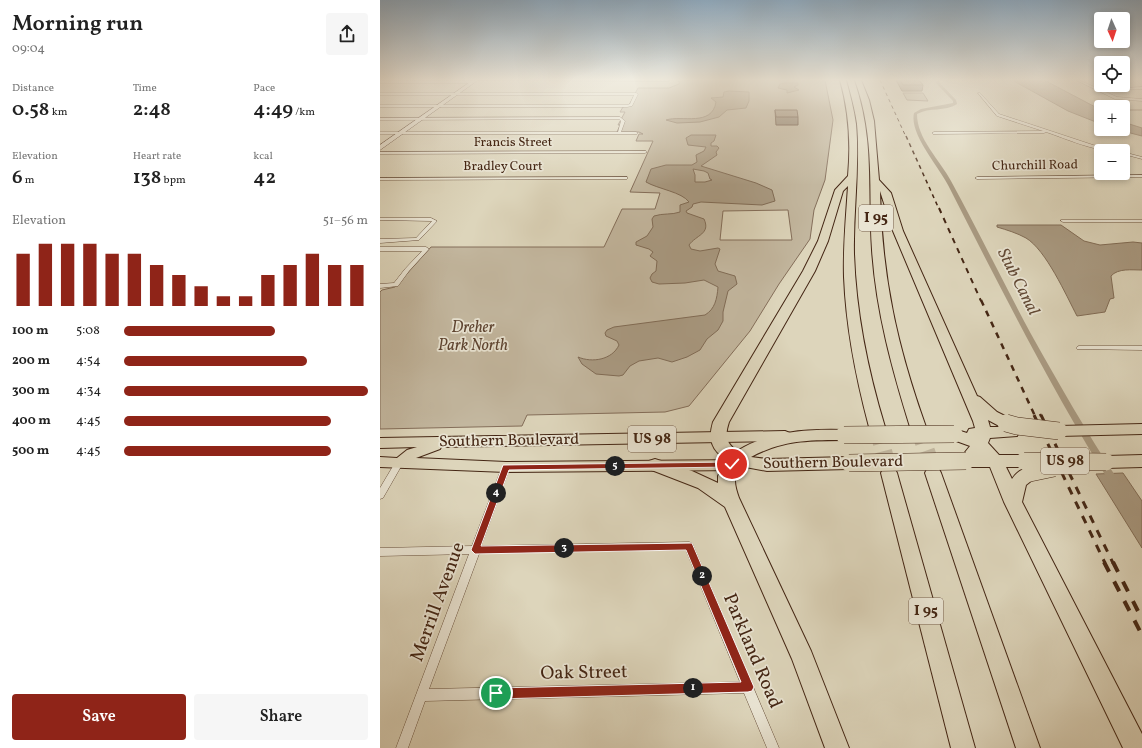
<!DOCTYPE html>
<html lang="en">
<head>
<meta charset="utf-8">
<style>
  :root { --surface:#fff; --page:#f6f6f6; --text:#222; --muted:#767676; --accent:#8f2418 }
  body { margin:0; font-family:Vollkorn,serif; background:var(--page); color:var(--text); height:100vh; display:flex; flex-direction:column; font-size:15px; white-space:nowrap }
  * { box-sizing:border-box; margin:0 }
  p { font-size:13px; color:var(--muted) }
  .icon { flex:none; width:22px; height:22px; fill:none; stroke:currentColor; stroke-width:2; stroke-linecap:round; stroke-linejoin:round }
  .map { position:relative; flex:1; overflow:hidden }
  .side { display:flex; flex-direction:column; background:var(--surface); width:380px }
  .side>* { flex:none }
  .needle { width:26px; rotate:177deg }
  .tools { position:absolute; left:714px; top:12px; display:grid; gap:8px }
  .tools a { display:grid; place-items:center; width:36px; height:36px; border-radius:4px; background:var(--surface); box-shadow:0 2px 6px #0003; font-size:20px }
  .pin { position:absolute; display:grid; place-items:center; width:34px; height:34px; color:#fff; margin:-17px; border:2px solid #fff; border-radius:50%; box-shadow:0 1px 4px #0007 }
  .km { position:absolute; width:20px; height:20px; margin:-10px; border-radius:50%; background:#222; color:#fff; font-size:11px; line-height:20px; text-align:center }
  .round { display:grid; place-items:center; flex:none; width:42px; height:42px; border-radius:4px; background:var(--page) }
  .headline { display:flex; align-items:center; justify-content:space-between; height:68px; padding:0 12px }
  h1 { font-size:22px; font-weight:600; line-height:30px }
  .metrics { display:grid; grid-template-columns:repeat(3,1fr); gap:6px; height:68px; padding:4px 12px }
  .metrics div { display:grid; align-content:center }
  .metrics b { font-size:20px; font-weight:600 }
  .metrics small { font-size:11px; font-weight:400 }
  .metrics p { font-size:11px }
  .chart { height:112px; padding:8px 12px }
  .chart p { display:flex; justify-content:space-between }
  .chart svg { width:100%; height:72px; margin-top:4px; stroke:var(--accent); stroke-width:6 }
  .action { display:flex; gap:8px; margin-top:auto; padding:8px 12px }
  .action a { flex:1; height:46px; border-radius:4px; background:var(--accent); color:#fff; font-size:16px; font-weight:600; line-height:46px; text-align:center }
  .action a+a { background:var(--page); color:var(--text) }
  ul { padding:0 12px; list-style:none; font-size:13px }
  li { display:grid; grid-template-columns:64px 48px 1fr; align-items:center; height:30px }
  li i { height:10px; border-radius:5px; background:var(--accent) }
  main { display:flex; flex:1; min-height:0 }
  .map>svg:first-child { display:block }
  .green { fill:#c3b79f; stroke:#846e5a; fill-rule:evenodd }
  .water { fill:#a99a82; stroke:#816c56; fill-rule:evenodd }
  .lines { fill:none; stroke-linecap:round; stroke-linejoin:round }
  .canal { fill:#a99a82; fill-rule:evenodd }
  .highway-tunnel { stroke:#beb29a; stroke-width:17; stroke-dasharray:17 8; stroke-linecap:butt }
  .street-casing { stroke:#6a523e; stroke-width:1 }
  .secondary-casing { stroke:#442614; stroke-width:1 }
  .primary-casing { stroke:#442614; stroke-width:2 }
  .highway-casing { stroke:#442614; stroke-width:2 }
  .street { fill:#e9e4d3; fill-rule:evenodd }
  .secondary { fill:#e9e4d3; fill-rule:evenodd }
  .primary { fill:#ddd5bb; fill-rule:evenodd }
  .highway { fill:#ddd5bb; fill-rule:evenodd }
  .rail-far5 { stroke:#442614; stroke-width:1; stroke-dasharray:3.5 3.5; stroke-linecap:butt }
  .rail-far4 { stroke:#442614; stroke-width:1.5; stroke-dasharray:4 4; stroke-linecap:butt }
  .rail-far3 { stroke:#442614; stroke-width:2; stroke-dasharray:5.5 5.5; stroke-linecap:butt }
  .rail-far2 { stroke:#442614; stroke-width:2.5; stroke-dasharray:6 6; stroke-linecap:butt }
  .rail-far1 { stroke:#442614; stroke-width:3; stroke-dasharray:8 8; stroke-linecap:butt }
  .rail { stroke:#442614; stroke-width:4; stroke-dasharray:11 11; stroke-linecap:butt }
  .highway-bridge-casing { stroke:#442614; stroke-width:18; stroke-linecap:butt }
  .highway-bridge { stroke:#ddd5bb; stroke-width:17 }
  .wall { fill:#7f6f5c; stroke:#442614 }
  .building { fill:#94816b; stroke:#442614 }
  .route { fill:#8f2418; stroke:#fff }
  .labels { text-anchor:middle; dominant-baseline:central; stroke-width:3.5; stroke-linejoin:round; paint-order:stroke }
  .far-street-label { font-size:13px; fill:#442614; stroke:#e9e4d3 }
  .shield { fill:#e9e4d3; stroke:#765f4d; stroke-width:1 }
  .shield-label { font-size:15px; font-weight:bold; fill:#442614 }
  .park-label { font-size:16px; font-style:italic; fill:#5d4330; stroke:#e9e4d3 }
  .street-label { font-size:16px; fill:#442614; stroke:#e9e4d3 }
  .water-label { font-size:17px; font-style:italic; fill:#624935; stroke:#e9e4d3 }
  .near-street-label { font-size:19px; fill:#442614; stroke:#e9e4d3 }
</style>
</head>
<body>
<main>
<section class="side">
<div class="headline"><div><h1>Morning run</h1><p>09:04</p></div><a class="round"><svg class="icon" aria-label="share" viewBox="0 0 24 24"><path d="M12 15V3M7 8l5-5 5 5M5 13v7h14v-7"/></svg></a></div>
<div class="metrics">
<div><p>Distance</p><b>0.58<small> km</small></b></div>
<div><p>Time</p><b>2:48</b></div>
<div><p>Pace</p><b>4:49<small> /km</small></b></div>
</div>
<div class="metrics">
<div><p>Elevation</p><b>6<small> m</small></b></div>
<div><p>Heart rate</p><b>138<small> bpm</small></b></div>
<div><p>kcal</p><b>42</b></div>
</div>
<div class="chart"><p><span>Elevation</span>51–56 m</p>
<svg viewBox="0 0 160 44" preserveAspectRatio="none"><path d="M5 44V12M15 44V6M25 44V6M35 44V6M45 44V12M55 44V12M65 44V19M75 44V25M85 44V32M95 44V38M105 44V38M115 44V25M125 44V19M135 44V12M145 44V19M155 44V19"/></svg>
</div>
<ul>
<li><b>100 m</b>5:08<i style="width:62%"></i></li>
<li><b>200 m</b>4:54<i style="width:75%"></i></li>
<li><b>300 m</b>4:34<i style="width:100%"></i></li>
<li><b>400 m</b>4:45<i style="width:85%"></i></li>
<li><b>500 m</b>4:45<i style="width:85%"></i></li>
</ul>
<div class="action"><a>Save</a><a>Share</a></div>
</section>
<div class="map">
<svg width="762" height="748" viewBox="0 0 762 748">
  <rect width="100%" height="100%" fill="#ddd5bb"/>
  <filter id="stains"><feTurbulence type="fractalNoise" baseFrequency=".005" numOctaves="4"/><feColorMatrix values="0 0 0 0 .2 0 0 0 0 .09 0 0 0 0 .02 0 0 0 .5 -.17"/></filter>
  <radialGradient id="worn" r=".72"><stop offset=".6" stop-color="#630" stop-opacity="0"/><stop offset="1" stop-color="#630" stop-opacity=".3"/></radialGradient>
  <!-- green -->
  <g class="green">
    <path d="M316,80H445L453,120L445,180L434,210L430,239L399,284L370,331L309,406L285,412L147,415L142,426L0,429V292L2,290L15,287L51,247H224L242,209H275L280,193L250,192L273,141H256L259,134H263L259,132H237L240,125H238L245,112H240L243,107L249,105L258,88H289L299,84L300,82L298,81ZM408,210L412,240H340L343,211Z"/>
    <polygon points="523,93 543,93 548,101 527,100"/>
  </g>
  <!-- water -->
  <g class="water">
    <polygon points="632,80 664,80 721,110 721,124 688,111"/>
    <polygon points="405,83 418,83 418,85 414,87 419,90 407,93 407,90 398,88 400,84"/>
    <path d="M349,91L369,92V101L366,108L347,110L339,117L320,122L297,123L286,120C302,115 332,127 336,102L331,98L343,97L344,92Z"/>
    <polygon points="743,122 762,128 762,136 735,129 743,129"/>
    <path d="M311,135H336L334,141L331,143V146H337L339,148L336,152L337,155L321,166L376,183L392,190L395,201L382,205L321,202L313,204L312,207L306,211L307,213L324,219C331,234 316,235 309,245L311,249L320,251L338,248L340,249L335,264L338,271L355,276L357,284L348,291L343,312V321L338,330L327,339L320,350L307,357L292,362L278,358L259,361L250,366L243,375L239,376L216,374L202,364L198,357C212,363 232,360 239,345L237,341L226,336L225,333L227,330L234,327L325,315C335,309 337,299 338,287L324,280L305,283L279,284L272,282L270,278L272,274L276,271L277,261L270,256L273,252L269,249L256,245V242L267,236L273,227L272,219L274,216C283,213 292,215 300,212V205L309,202C302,192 278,189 266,182L271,169L286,165H312L317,162L316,155L324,151L326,147L308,145L306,138ZM313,169L324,171L328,173L330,179L332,180L325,182H315V175Z"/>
    <path d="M617,225H681L704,241L720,245L753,242L762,243V270C752,270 738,268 731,276L734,298L730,299L725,312L697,316C686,295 666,250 646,238C637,233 627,230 617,227Z"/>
    <polygon points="743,473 762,501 762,548 716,474"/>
  </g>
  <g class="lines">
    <!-- canal -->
    <g class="canal">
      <path d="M558,80H562L559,82L576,100L577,104C565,112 549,107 537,114C537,139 560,160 571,181C599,232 624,284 651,334C679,384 707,433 738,480L740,483L738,486L735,487L732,486C671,389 620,287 568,185C559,167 529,134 534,113L541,109L573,103V101L555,82Z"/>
      <rect x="743" y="109" width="19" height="2"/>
    </g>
    <!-- highway-tunnel -->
    <g class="highway-tunnel">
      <polyline points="497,427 509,471"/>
      <polyline points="538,427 553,470"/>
    </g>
    <defs>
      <g id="street">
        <polygon points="95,80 290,80 289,81"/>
        <polygon points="696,80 699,80 737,97 762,99 762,101 735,99"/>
        <polygon points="0,81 94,81 95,82 94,83 0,83"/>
        <polygon points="762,87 762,89 738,90 736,89"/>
        <polygon points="0,93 256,93 258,94 252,106 247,107 0,107 0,105 247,105 250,104 254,95 0,95"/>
        <path d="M598,93H600L619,114L713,145L735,151C713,151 687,139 666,132L664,133L553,134L552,133L554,132L663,131L617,116Z"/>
        <polygon points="240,117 245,121 241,132 256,132 258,133 257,134 0,134 0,132 238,132 241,121 239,119 0,120 0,118"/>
        <polygon points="266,151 267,152 265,153 0,154 0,152"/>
        <polygon points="743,152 762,157 762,159 743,154"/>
        <polygon points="762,175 762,177 597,179 595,178 597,177"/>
        <polygon points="247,177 247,179 245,179 0,180 0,178"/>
        <polygon points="0,218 51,218 57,221 39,240 0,243 0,239 36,238 52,221 0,220"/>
        <polygon points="681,220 762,220 762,222 683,222 681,221"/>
        <polygon points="0,247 46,247 49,249 29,271 18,286 0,288 0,284 14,283 25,269 42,251 0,251"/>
        <polygon points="699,346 762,346 762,350 697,349 696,348 697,347"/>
        <polygon points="19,460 22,461 23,463 3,498 0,499 0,488 16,461"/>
        <path d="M126,464L129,465L130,467L101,546L309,542L312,543L399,748H387L364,693L45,701L28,748H16L89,554L0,556V548L92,546L122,467L123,465ZM306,550L360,682L49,689L99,554Z"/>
      </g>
      <polygon id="secondary" points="93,80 98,80 0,150 0,145"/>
      <polygon id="primary" points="405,431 410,433 412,436 410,439 405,441 61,447 60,449 36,458 126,462 361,460 366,461 368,465 366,469 361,470 126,472 0,467 0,457 17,458 27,450 37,447 0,448 0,438"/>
      <g id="highway">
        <path d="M460,80H466C470,95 474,109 476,124C480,168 473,211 474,254C476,313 488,371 505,427L502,431L497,432L492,431L489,427C476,378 466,328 464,277C463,247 466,217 468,186L463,191L448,241L435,271L349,422C345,434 345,443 357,451C390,431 426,429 464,430L470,431L472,435L470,439L464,440C429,440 403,440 371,457L387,459L469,457L475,459L477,463L475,467L469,469L387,471L360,466C352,476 355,487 359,498L431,651L469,748H445L412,659L345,507L318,488L269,469L267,465L269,461L275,459L312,471L338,483V476L347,460C331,450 328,439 333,422L423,271L438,241L455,190L468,176C471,143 469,112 460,80Z"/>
        <path d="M475,80H481L489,100L494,121L499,180L511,193L523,231L597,396L600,397L617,412L631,419L634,423L631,427L637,428L639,432L637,436L610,438L608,443L619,455H644L650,457L652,461L650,465L644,467H626L632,479C638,470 646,466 656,469L658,473L656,477L646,485L642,502L762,734V748H743L624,502L610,467H586L580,465L578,461L590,446L568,438L566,434L568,430L574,429L587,433L589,429L595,428L593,421L513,231L500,191C502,278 517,346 546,427L543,431L538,432L533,431L530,427C512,369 496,311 492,250C488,189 496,140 475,80ZM608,420L621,427H610Z"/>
        <polygon points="762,424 762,434 679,436 673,435 671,431 673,427 679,426"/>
        <polygon points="762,455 762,467 726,468 720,466 718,462 720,458 726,456"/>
        <polygon points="509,467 515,469 517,473 595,748 571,748 501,473 503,469"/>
        <polygon points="553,467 559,469 561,473 660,748 636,748 545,473 547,469"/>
      </g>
    </defs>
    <!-- street casing -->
    <use href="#street" class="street-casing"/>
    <!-- secondary casing -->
    <use href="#secondary" class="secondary-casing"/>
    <!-- primary casing -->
    <use href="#primary" class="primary-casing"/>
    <!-- highway casing -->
    <use href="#highway" class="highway-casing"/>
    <!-- street -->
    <use href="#street" class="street"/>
    <!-- secondary -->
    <use href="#secondary" class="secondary"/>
    <!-- primary -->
    <use href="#primary" class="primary"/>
    <!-- highway -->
    <use href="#highway" class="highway"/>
    <!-- rail-far5 -->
    <polyline class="rail-far5" points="500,80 526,137"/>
    <!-- rail-far4 -->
    <polyline class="rail-far4" points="526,136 559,209"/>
    <!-- rail-far3 -->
    <polyline class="rail-far3" points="559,208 601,301"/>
    <!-- rail-far2 -->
    <g class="rail-far2">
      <polyline points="601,300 655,416"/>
      <polyline points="660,414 661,416"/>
    </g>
    <!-- rail-far1 -->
    <g class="rail-far1">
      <polyline points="654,415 725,563"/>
      <polyline points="661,415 733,563"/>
    </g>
    <!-- rail -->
    <g class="rail">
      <polyline points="724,562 762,635"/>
      <polyline points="733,562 762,619"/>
    </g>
    <defs>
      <g id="highway-bridge">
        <polyline points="626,423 637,426 679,431"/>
        <polyline points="464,435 574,434"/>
        <polyline points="644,461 726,462"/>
        <polyline points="469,463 586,461"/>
        <polyline points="650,473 674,468"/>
      </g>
    </defs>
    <!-- highway-bridge casing -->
    <use href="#highway-bridge" class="highway-bridge-casing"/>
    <!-- highway-bridge -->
    <use href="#highway-bridge" class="highway-bridge"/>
  </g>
  <!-- wall -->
  <g class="wall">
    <polygon points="516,80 539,80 543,85 542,91 522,91"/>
    <polygon points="395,110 418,117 418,125 396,125"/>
  </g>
  <!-- building -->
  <g class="building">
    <polygon points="520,80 539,80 543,85 523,85"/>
    <polygon points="395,110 417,110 418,117 396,117"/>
  </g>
  <!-- sky -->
  <linearGradient id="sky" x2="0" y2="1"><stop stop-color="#8faabf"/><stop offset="0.43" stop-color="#f0ece0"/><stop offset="1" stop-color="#f0ece0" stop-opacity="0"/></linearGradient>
  <rect width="762" height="185" fill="url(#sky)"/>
  <!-- route -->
  <polygon class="route" points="352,462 355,464 352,467 129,470 101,546 312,543 374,687 372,691 368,692 116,699 112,697 110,693 112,690 116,688 361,682 306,550 95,554 91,550 123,465"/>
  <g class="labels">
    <!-- far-street labels -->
    <g class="far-street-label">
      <text x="133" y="143">Francis Street</text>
      <text transform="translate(655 166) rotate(-1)">Churchill Road</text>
      <text x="123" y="167">Bradley Court</text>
    </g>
    <!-- shield labels -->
    <g class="shield">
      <rect x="479" y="205" width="34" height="26" rx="3"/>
      <rect x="248" y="426" width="48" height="26" rx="3"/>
      <rect x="661" y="448" width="48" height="26" rx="3"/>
      <rect x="529" y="598" width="34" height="26" rx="3"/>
    </g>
    <g class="shield-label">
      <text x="496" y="218">I 95</text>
      <text x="272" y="439">US 98</text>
      <text x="685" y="461">US 98</text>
      <text x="546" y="611">I 95</text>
    </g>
    <!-- park labels -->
    <g class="park-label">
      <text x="93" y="328">Dreher<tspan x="93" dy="18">Park North</tspan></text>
    </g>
    <!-- street labels -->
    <g class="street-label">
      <text transform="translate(129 441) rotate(-1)">Southern Boulevard</text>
      <text transform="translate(453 463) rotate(-1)">Southern Boulevard</text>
    </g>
    <!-- water labels -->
    <g class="water-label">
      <text transform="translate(638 282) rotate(63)">Stub Canal</text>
    </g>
    <!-- near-street labels -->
    <g class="near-street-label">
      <text transform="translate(58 602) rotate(-70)">Merrill Avenue</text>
      <text transform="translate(372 651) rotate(67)">Parkland Road</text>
      <text transform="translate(204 673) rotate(-1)">Oak Street</text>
    </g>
  </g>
  <rect width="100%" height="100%" filter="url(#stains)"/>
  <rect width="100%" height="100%" fill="url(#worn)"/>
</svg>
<div class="tools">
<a><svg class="needle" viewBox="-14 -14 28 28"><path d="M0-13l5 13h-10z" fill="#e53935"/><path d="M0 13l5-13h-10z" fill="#767676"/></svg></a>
<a><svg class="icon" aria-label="locate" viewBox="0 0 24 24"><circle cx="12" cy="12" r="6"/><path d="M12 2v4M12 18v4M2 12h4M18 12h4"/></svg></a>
<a>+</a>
<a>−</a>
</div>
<div class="pin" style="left:116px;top:693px;background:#1e9e55"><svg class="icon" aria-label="arrive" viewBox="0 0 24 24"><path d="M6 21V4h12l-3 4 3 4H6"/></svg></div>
<div class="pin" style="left:352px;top:464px;background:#d93025"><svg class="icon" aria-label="check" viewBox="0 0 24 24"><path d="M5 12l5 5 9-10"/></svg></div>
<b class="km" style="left:313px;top:688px">1</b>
<b class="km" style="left:322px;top:576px">2</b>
<b class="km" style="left:184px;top:548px">3</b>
<b class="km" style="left:116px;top:493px">4</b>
<b class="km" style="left:235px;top:466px">5</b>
</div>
</main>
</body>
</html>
